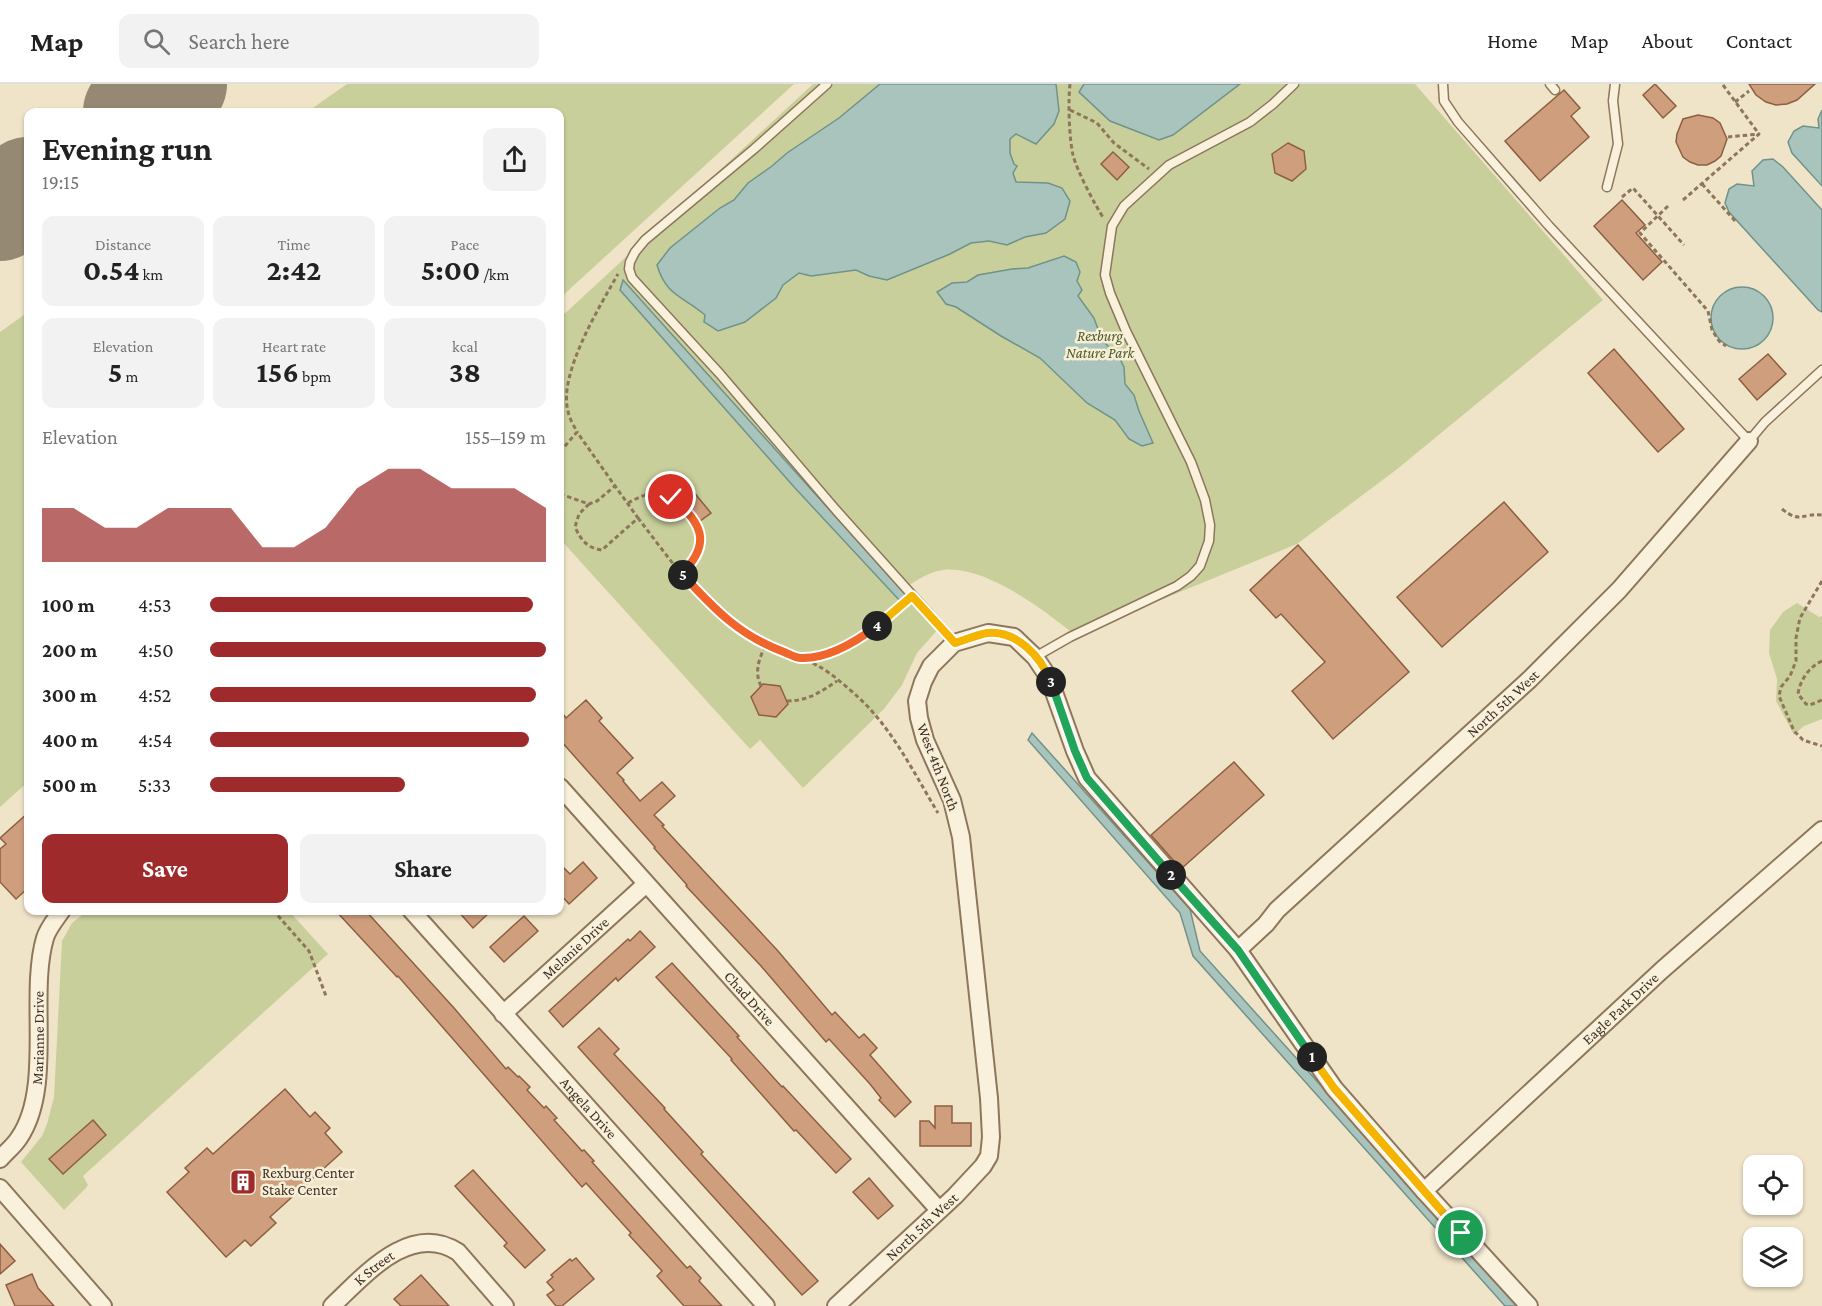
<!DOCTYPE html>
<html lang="en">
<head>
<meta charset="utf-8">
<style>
  :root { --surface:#fff; --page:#f2f2f2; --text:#222; --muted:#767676; --line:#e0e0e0; --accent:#9e2a2b }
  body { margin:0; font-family:"Crimson Pro",serif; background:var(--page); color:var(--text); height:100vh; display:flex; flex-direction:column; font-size:22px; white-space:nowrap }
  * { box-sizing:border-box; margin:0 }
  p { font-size:20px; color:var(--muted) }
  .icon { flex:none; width:33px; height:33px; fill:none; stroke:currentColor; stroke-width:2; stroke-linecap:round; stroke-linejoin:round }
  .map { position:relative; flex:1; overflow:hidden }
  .drawer { position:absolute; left:24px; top:24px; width:540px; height:807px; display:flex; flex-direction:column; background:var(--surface); border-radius:12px; box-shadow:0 2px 4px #0004 }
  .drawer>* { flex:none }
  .buttons { position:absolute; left:1743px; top:1071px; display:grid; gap:12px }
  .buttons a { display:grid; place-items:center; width:60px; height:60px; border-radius:12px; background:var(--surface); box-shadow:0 2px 4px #0004; font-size:30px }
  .pin { position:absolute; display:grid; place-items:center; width:51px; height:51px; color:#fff; margin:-26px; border:3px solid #fff; border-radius:50%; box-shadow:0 2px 6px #0007 }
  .km { position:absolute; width:30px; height:30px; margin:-15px; border-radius:50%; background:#222; color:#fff; font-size:16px; line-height:30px; text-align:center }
  .round { display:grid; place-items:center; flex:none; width:63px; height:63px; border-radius:12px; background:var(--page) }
  .summary { display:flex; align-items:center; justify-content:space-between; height:102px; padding:0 18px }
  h1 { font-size:33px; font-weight:700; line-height:45px }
  .metrics { display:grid; grid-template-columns:repeat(3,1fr); gap:9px; height:102px; padding:6px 18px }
  .metrics div { display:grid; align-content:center; border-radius:12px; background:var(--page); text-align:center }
  .metrics b { font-size:30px; font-weight:700 }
  .metrics small { font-size:16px; font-weight:400 }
  .metrics p { font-size:16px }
  .chart { height:168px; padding:12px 18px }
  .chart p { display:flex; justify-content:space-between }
  .chart svg { width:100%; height:108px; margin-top:6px; fill:var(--accent); opacity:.7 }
  .action { display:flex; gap:12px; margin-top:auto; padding:12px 18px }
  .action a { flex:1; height:69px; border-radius:12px; background:var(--accent); color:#fff; font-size:24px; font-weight:700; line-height:69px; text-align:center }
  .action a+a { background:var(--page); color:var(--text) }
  ul { padding:0 18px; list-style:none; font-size:20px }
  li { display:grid; grid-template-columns:96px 72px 1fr; align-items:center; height:45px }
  li i { height:15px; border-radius:8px; background:var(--accent) }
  header { display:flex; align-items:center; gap:36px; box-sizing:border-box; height:84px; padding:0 30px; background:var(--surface); border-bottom:2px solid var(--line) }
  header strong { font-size:28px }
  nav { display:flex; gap:33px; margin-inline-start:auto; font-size:21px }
  .search { width:420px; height:54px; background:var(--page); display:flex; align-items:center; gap:15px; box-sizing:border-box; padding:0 21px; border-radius:12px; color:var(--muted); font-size:22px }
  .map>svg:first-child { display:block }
  .green { fill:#c9cf9b }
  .water { fill:#a9c4bc; stroke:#6f938a; stroke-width:1.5 }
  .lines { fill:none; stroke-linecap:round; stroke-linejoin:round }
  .taxiway { stroke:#968974; stroke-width:42 }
  .runway { stroke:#968974; stroke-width:104 }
  .building { fill:#cf9f7d; stroke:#8d5f41; stroke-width:1.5 }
  .service-casing { stroke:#8d765c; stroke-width:11 }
  .minor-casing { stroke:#8d765c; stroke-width:20 }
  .path { stroke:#8d765c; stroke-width:3; stroke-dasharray:4.5 3; stroke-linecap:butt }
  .service { stroke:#faf1dc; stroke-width:8 }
  .minor { stroke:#faf1dc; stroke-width:16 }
  .split-1-casing { stroke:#fff; stroke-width:12 }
  .split-2-casing { stroke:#fff; stroke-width:12 }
  .split-3-casing { stroke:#fff; stroke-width:12 }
  .split-4-casing { stroke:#fff; stroke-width:12 }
  .split-5-casing { stroke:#fff; stroke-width:12 }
  .split-6-casing { stroke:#fff; stroke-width:12 }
  .split-1 { stroke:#f5b400; stroke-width:8 }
  .split-2 { stroke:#22a559; stroke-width:8 }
  .split-3 { stroke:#22a559; stroke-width:8 }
  .split-4 { stroke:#f5b400; stroke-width:8 }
  .split-5 { stroke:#f0652b; stroke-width:8 }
  .split-6 { stroke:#f0652b; stroke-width:8 }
  .labels { text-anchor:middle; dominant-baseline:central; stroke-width:5; stroke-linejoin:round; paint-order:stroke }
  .park-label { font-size:15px; font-style:italic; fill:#4d5a26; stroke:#f7eed8 }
  .street-label { font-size:15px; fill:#3d2e20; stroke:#f7eed8 }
  .poi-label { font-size:15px; fill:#3d2e20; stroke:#f7eed8; text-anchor:start }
</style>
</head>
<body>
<header>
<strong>Map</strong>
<div class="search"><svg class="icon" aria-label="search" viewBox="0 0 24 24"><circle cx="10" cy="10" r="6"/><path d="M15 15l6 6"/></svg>Search here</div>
<nav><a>Home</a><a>Map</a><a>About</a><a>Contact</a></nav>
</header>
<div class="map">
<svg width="1822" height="1222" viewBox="0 0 1822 1222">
  <rect width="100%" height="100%" fill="#f0e4c8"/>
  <!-- green -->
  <g class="green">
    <polygon points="347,0 794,0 560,214 560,28 307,28"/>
    <path d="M813,0H1415L1603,216L1396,386L1297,460L1075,551C1044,526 985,481 943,486C929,488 917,496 905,504L940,543L917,569L902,601L884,625L803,704L760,656L750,665L560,455V234Z"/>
    <polygon points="28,228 28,698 0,723 0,248"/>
    <polygon points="1797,519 1819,533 1822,532 1822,635 1804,642 1794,651 1776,617 1777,595 1769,569 1770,546 1783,528"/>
    <polygon points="87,827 289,827 328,870 83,1092 88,1101 86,1104 64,1126 21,1078 42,1052 47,1040 54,1013 62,857 72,839"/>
  </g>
  <!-- water -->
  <g class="water">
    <path d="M880,0H1056L1059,27L1054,40L1036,60L1016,50L1010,55V69L1014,80L1017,82L1013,89L1016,98L1048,99L1062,104L1070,117L1065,135L1046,149L1025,153L1007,161L989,157L971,159L950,170L887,196L869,192L856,186L811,192L799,189L783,201L776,214L745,238L718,247L704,238L705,231C683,212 666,212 657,181L670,164L720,124L734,116L748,99L772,82L787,69L839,34Z"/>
    <polygon points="1084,0 1240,0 1173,51 1159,56 1110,37 1079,8"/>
    <polygon points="1822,26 1822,102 1792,69 1788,58 1794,47 1803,42 1819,44 1818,35"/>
    <polygon points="1773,75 1783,83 1822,126 1822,228 1818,226 1729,128 1725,119 1729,105 1737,100 1754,102 1752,87 1763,76"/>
    <polygon points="1064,172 1076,178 1080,188 1077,197 1082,206 1078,212 1094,234 1102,256 1119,273 1124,283 1125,300 1134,311 1139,327 1153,359 1142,362 1129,355 1115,336 1087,319 1040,274 1001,252 956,223 946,220 937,208 952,199 967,198 978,191 1012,185 1028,184"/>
    <polygon points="623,196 906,511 900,517 795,404 620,206"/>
    <circle cx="1742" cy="234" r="31"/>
    <polygon points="1032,649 1190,825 1200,867 1519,1222 1505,1222 1193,872 1180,829 1028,656"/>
  </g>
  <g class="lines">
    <!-- taxiway -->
    <polyline class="taxiway" points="141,24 150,13 155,0"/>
    <!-- runway -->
    <g class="runway">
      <polyline points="135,28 175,0"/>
      <polyline points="0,125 28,105"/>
    </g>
  </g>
  <!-- building -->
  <g class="building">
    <polygon points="1655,0 1676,22 1663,34 1643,11"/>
    <polygon points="1749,0 1815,0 1797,16 1787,20 1776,21 1766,18 1756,11"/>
    <polygon points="1564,6 1580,24 1571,32 1589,53 1540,97 1505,57"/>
    <polygon points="1698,31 1713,34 1720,39 1727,55 1721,72 1715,77 1707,81 1698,81 1690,78 1683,73 1676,58 1677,50 1683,35"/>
    <polygon points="1288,59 1304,67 1306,85 1292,97 1275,89 1272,70"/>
    <polygon points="1113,68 1129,83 1117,96 1101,80"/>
    <polygon points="1622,116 1645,141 1636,149 1662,178 1643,196 1594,142"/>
    <polygon points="1614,265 1684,345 1658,368 1588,289"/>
    <polygon points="1768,270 1786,290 1757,316 1739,295"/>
    <polygon points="692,406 711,429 700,437 682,414"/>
    <polygon points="1504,418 1548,468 1442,563 1397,513"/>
    <polygon points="1298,461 1409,588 1333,655 1292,607 1325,578 1281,530 1276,534 1250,506"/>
    <polygon points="763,600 780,602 788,620 776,633 759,631 751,613"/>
    <polygon points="586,616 602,634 599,637 633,674 617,689 624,696 623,697 640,717 662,698 675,712 654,731 664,741 662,742 778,867 832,931 835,928 859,954 864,950 877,964 870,971 911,1018 895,1033 879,1016 881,1014 870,1000 829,955 826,958 761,882 686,802 687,801 654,764 655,763 560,656 560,626 566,634"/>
    <polygon points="1234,678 1264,711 1181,785 1151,751"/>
    <polygon points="28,729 28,804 16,815 0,798 0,765 6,760 0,754"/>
    <polygon points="583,778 597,794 569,820 560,810 560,780 570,790"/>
    <polygon points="335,826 365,826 454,924 506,985 508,983 518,993 519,992 530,1003 527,1006 544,1024 546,1022 557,1034 554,1036 582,1067 584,1066 594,1077 592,1078 687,1184 690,1182 701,1194 699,1197 722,1222 684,1222 657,1192 662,1187 629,1151 631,1149 586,1099 582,1103 398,892 397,893"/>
    <polygon points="457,826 492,826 473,844"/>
    <polygon points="524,832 538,847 504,878 490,863"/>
    <polygon points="640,847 655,863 618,897 616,894 563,943 549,927 628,855 630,857"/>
    <polygon points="672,879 739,952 737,953 782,1003 783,1002 851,1075 836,1089 796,1046 794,1047 731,976 732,975 656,893"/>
    <polygon points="599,944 619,965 614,970 665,1024 664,1025 703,1068 701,1070 818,1197 802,1211 578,963"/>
    <polygon points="285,1005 310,1033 315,1028 330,1044 325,1049 342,1068 270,1133 276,1139 251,1162 245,1156 226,1173 167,1108 189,1088 185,1084 207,1064 213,1070"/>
    <polygon points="935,1022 952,1022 952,1039 971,1039 971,1062 920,1062 920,1037 929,1037 935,1044"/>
    <polygon points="93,1036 106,1051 63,1090 49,1075"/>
    <polygon points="473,1086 545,1166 525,1184 504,1162 507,1159 455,1102"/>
    <polygon points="869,1094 893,1122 878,1135 853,1108"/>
    <polygon points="0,1160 15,1177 0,1190"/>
    <polygon points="576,1174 594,1195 562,1222 556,1222 547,1211 554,1206 547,1198 553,1193 551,1191 570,1175 572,1177"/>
    <polygon points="32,1190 38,1204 54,1222 15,1222 6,1201"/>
    <polygon points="421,1191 449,1222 401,1222 394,1215"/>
  </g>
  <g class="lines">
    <defs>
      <g id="service">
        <polyline points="827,0 754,65 645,156 635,168 630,178 629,185 632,194 720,290 836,426 955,559"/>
        <polyline points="1443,0 1444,17 1458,38 1549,142 1749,357 1765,338 1822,286"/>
        <polyline points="1550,0 1555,6"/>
        <polyline points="1607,103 1618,60 1613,17 1615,0"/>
        <polyline points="1035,573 1070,553 1177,502 1191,492 1200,482 1209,457 1210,441 1205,416 1191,378 1126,247 1110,209 1105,191 1112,142 1124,122 1169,81 1250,38 1273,20 1294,0"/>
      </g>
      <g id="minor">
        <path id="s1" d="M560,703L939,1126"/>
        <path id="s2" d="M411,826L766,1222"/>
        <path id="s3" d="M1238,866L1266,840L1277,826L1530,595L1619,506L1749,357"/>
        <path id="s4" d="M503,930L646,800"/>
        <path id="s5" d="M0,1075C6,1068 14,1062 19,1054C54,1003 28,912 45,854C48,844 56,835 62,826"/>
        <polyline points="0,1104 103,1222"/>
        <path id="s6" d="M1424,1107L1662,886L1822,746"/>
        <path id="s7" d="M332,1222C364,1192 410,1137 458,1168L505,1222"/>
        <path id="s8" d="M836,1222L955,1112L983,1082L989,1072L991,1053L989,1014L961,753L952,716L925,656L919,634L917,617L923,598L931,582L954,559L988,549L1014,553L1035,573L1049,594L1075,667L1087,694L1238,866L1334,1004L1424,1107L1529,1222"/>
      </g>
    </defs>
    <!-- service casing -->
    <use href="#service" class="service-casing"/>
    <!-- minor casing -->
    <use href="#minor" class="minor-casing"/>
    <!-- path -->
    <g class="path">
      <path d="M1070,0C1068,18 1069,53 1073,71C1077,87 1095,121 1104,135"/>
      <polyline points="1723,1 1759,50"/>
      <polyline points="1735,18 1749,7"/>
      <polyline points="1070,26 1097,39 1114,59 1149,85"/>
      <polyline points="1702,100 1736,138"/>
      <polyline points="1622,113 1633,104 1684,161"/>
      <polyline points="1683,116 1759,50 1728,53"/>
      <polyline points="1668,122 1640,149 1708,227 1712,246 1719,257 1726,262"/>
      <path d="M560,368L577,348C574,342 569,334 568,327C558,290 600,222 618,190"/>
      <polyline points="560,410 589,420 597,417 615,402 577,348"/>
      <path d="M628,419C637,414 649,408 659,409C674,411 700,438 701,452C702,466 691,481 682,489"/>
      <path d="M589,420L579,430L575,443C581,456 587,464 602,466L638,434L615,402"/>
      <path d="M1782,425C1801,440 1801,429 1822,431"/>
      <path d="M638,434C669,474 704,525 747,551C769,565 795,569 818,582C830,588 847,603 858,613C892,644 914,689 938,729"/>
      <polyline points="1822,497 1800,534 1796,554 1796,577 1790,592 1781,603 1779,612 1794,647 1803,656 1822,662"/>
      <path d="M802,574C844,567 874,546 905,518"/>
      <path d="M1822,577C1809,583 1800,596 1798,610L1806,620L1810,621L1822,616"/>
      <path d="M761,602C754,588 759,574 766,561"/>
      <path d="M787,617C807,617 821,608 837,597"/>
      <polyline points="273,826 309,867 326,912"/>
    </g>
    <!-- service -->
    <use href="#service" class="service"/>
    <!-- minor -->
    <use href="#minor" class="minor"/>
  </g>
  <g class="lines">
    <defs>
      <polyline id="split-1" points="1312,973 1334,1004 1461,1149"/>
      <polyline id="split-2" points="1171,791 1238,866 1312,973"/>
      <polyline id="split-3" points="1051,598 1075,667 1087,694 1171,791"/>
      <path id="split-4" d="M877,542L912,512L955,559C965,556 976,551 987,549C1017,546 1041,573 1051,598"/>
      <path id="split-5" d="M683,491C714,525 740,552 784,568C789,570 796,574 801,574C827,575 857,557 877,542"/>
      <path id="split-6" d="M671,413C701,437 713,459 682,489L683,491"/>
    </defs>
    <!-- split-1 casing -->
    <use href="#split-1" class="split-1-casing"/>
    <!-- split-2 casing -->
    <use href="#split-2" class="split-2-casing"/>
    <!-- split-3 casing -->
    <use href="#split-3" class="split-3-casing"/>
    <!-- split-4 casing -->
    <use href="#split-4" class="split-4-casing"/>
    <!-- split-5 casing -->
    <use href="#split-5" class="split-5-casing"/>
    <!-- split-6 casing -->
    <use href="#split-6" class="split-6-casing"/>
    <!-- split-1 -->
    <use href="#split-1" class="split-1"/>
    <!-- split-2 -->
    <use href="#split-2" class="split-2"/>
    <!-- split-3 -->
    <use href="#split-3" class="split-3"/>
    <!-- split-4 -->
    <use href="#split-4" class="split-4"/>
    <!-- split-5 -->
    <use href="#split-5" class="split-5"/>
    <!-- split-6 -->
    <use href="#split-6" class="split-6"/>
  </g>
  <!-- icons -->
  <defs>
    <symbol id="building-square" viewBox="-11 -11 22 22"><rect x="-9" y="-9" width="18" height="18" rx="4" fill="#9e2a2b" stroke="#f7eed8"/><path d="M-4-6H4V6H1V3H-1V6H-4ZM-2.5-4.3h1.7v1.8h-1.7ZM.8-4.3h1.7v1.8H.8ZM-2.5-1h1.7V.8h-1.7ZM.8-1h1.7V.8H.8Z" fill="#fff"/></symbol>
  </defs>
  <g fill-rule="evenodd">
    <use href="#building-square" x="228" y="1083" width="30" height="30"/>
  </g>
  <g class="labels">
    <!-- park labels -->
    <g class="park-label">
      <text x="1100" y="252">Rexburg<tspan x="1100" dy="17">Nature Park</tspan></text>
    </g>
    <!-- street labels -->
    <g class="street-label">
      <text stroke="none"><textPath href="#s3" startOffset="362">North 5th West</textPath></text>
      <text transform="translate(938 683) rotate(69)">West 4th North</text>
      <text stroke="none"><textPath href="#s4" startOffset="98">Melanie Drive</textPath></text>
      <text stroke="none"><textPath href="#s1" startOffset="284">Chad Drive</textPath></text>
      <text stroke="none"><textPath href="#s6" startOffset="268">Eagle Park Drive</textPath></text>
      <text stroke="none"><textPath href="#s5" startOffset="132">Marianne Drive</textPath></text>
      <text stroke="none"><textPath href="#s2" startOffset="266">Angela Drive</textPath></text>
      <text stroke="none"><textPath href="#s8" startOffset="117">North 5th West</textPath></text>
      <text stroke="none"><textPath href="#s7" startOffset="57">K Street</textPath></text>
    </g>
    <!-- poi labels -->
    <g class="poi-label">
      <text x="262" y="1089">Rexburg Center<tspan x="262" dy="17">Stake Center</tspan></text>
    </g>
  </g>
</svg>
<div class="buttons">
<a><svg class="icon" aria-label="locate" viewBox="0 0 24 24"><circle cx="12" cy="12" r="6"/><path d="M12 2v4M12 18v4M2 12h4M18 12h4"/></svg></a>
<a><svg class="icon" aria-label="layers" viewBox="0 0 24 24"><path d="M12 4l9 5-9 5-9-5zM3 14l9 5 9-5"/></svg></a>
</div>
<div class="pin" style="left:1461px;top:1149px;background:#1e9e55"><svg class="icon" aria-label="arrive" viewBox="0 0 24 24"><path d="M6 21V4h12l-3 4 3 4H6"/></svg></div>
<div class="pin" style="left:671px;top:413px;background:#d93025"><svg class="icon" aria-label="check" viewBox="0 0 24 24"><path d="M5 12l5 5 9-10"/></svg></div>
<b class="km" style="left:1312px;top:973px">1</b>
<b class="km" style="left:1171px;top:791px">2</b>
<b class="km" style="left:1051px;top:598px">3</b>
<b class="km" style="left:877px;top:542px">4</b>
<b class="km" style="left:683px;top:491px">5</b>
<section class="drawer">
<div class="summary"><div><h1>Evening run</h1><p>19:15</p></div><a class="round"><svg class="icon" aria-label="share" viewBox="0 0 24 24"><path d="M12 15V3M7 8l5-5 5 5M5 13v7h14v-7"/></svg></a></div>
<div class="metrics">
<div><p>Distance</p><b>0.54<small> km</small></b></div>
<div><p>Time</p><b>2:42</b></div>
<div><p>Pace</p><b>5:00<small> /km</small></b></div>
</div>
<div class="metrics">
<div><p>Elevation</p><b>5<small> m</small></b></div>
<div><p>Heart rate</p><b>156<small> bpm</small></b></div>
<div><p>kcal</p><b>38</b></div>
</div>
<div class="chart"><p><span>Elevation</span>155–159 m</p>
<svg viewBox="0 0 160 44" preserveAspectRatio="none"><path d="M0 44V22L10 22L20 30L30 30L40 22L50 22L60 22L70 38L80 38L90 30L100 14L110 6L120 6L130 14L140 14L150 14L160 22V44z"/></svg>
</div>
<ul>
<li><b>100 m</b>4:53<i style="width:96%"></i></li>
<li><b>200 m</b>4:50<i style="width:100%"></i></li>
<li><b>300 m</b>4:52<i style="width:97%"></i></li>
<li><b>400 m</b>4:54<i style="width:95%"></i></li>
<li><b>500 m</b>5:33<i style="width:58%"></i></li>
</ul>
<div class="action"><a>Save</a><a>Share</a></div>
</section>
</div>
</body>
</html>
